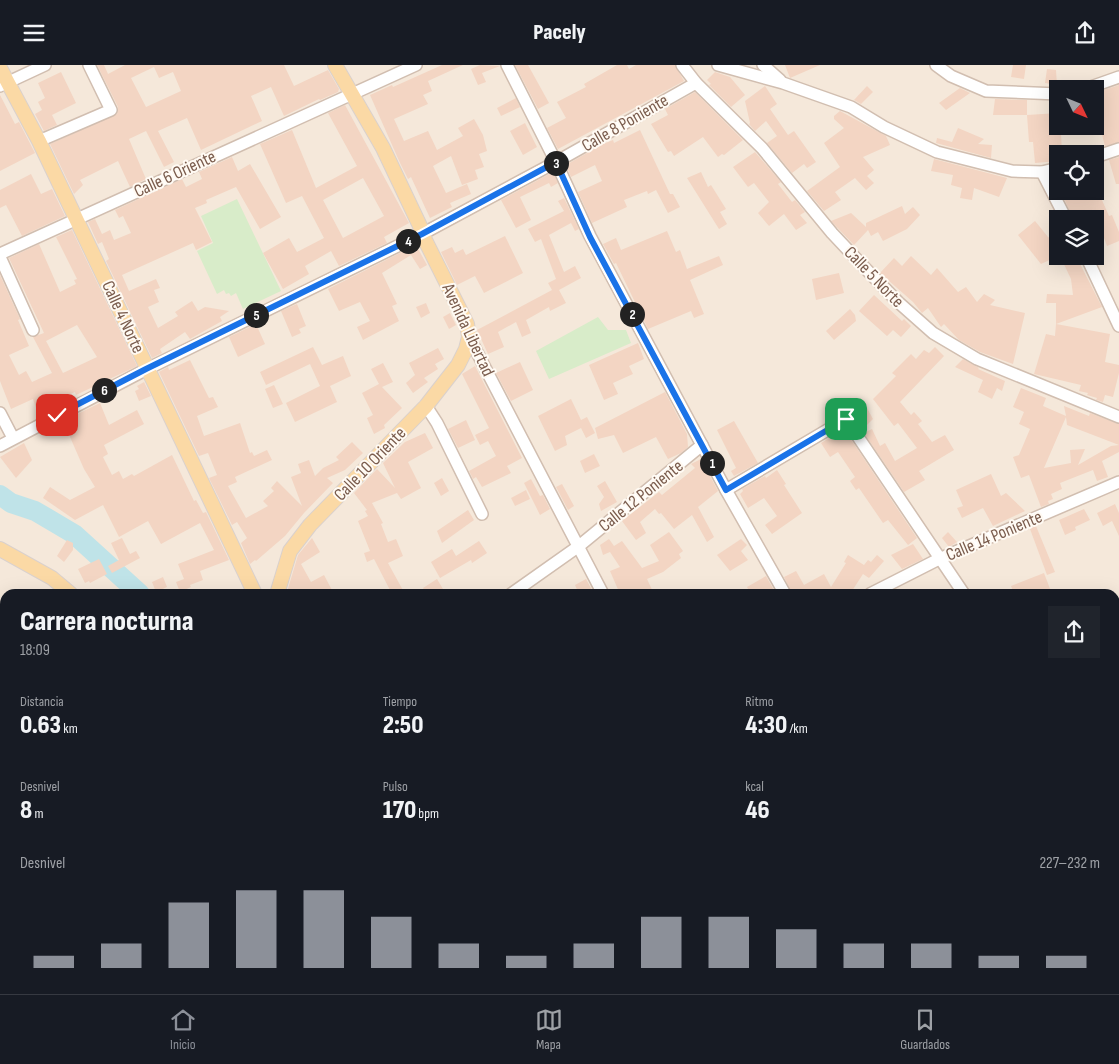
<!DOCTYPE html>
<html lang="es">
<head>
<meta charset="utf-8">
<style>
  :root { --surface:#171b24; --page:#20242c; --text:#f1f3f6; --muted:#9ea1a6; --line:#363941; --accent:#8c9099 }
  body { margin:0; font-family:"Sofia Sans Condensed",sans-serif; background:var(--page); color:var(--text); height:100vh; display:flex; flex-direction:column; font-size:19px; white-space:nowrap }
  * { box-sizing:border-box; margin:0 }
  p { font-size:16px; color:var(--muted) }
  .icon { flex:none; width:28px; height:28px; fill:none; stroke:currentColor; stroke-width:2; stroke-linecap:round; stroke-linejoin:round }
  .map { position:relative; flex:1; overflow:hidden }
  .side { position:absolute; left:0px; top:524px; width:1120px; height:406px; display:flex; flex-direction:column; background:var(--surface); border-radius:15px 15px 0 0; box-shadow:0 5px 20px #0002 }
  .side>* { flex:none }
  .needle { width:32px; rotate:133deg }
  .tools { position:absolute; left:1049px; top:15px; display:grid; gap:10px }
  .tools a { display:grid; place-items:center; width:55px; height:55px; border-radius:0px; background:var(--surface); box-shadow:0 5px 20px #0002; font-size:25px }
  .pin { position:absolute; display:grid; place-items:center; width:42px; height:42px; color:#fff; margin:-21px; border-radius:10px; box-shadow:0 2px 8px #0006 }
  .km { position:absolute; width:25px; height:25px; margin:-12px; border-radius:50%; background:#222; color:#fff; font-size:14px; line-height:25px; text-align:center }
  .round { display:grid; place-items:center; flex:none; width:52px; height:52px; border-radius:0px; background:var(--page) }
  .head { display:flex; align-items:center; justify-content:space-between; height:85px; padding:0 20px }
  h1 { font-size:28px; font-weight:800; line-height:38px }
  .stats { display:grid; grid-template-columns:repeat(3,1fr); gap:8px; height:85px; padding:5px 20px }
  .stats div { display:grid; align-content:center }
  .stats b { font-size:25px; font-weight:800 }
  .stats small { font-size:14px; font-weight:400 }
  .stats p { font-size:14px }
  .chart { height:140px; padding:10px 20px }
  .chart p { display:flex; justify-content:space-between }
  .chart svg { width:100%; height:90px; margin-top:5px; stroke:var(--accent); stroke-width:6 }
  header { display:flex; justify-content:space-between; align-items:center; height:65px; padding:0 20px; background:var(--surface); font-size:22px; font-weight:800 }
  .menu { display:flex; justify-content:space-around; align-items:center; height:70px; border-top:1px solid var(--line); background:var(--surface); font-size:14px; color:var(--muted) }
  .menu a { display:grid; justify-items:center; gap:2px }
  .menu .current { color:var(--accent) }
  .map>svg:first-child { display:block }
  .residential { fill:#f5e8da; fill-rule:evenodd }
  .green { fill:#d8ecc9 }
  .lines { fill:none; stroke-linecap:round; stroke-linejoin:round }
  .river { stroke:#bfe3e8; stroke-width:20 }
  .building { fill:#f3d5c3; fill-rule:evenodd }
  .minor-casing { stroke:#d1beb0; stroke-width:14 }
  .major-casing { stroke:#dad1cd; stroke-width:16 }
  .minor { stroke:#fff; stroke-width:11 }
  .major { stroke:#fbd9a5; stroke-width:14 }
  .route-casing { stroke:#fff; stroke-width:10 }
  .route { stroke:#1a73e8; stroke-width:6 }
  .labels { text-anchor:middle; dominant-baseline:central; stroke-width:4; stroke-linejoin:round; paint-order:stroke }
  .street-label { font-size:18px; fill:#7a5c4d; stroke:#fffaf3 }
</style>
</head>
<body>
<header><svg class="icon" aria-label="menu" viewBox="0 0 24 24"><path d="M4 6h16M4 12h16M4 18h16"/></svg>Pacely<svg class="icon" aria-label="share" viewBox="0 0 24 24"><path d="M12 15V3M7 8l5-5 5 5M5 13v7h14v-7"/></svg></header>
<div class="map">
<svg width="1119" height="929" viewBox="0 0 1119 929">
  <rect width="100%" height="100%" fill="#fdf6ec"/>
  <!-- residential -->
  <path class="residential" d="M0,0H1119V929H0ZM1058,24H1095V61H1058ZM1058,89H1095V126H1058ZM1058,154H1095V191H1058ZM5,529H1115V925H5Z"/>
  <!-- green -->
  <g class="green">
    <polygon points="237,134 281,226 243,244 236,228 231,231 229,228 226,229 224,225 217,229 197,186 213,178 201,151"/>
    <polygon points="598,252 608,265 626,265 631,278 549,314 536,286"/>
    <polygon points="1115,839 1119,847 1119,929 1041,929 1039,925 1115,925"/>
    <polygon points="553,925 720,925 721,929 558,929"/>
  </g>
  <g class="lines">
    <!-- river -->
    <g class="river">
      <polyline points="0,430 11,438 35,446 74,469 140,529"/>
      <polyline points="709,925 714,929"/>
    </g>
  </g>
  <!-- building -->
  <g class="building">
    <path d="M97,0H104L108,9L125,0H284L294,21L328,5L339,24L338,27L320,35L319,34L284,51L271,22L251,31L262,56L201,85L187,53L158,66L174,97L164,102L146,66L129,74L146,114L130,122L118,96L80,115L83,120L74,129L50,79L117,49L118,42ZM154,2L159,13L173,7L181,26L146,42L131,13Z"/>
    <polygon points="442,0 463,0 428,16 432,26 423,30 428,39 394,54 404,76 428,66 437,85 463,71 458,63 474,54 483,70 487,86 479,89 484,102 475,105 478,114 462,120 451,91 433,101 446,128 467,119 471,129 450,138 452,142 430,153 411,112 408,114 400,98 370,30 392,20 393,22"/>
    <polygon points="480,0 500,1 482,8 486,17 478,20 471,4"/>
    <polygon points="515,0 528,0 549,38 538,44"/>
    <polygon points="617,0 627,0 629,4 636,0 675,0 684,16 558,84 547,63 566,53 557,37 586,22 584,19"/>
    <polygon points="785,0 820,0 790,13"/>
    <polygon points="1013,0 1026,0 1024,14 1011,12"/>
    <polygon points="1047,4 1056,5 1057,20 1045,18"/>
    <polygon points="61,7 76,38 52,50 57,60 44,66 35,49 42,45 38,37 45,33 38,18"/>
    <polygon points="715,7 730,12 745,30 731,42 709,20 711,19 707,15"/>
    <polygon points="1119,20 1119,77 1105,81 1100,62 1095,63 1095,28"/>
    <polygon points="765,21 777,39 770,44 788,70 794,66 816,97 807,103 804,99 792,108 767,78 777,71 766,56 755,66 749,59 750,58 745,36"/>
    <polygon points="867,21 873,27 861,39 854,35"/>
    <polygon points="960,23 970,28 946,45 939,38"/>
    <polygon points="695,27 743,75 724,90 722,89 718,92 703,72 674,91 671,86 668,87 651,59 668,50 665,44"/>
    <polygon points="0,30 15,59 19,57 35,88 0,106"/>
    <polygon points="516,33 520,42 501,51 497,43"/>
    <polygon points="995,34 1027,35 1027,50 993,50"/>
    <path d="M345,40L409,158L384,172L387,178L339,201L331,186L305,201L309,209L283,224L263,188L289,173L297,187L324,173L302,131L286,138L260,79L292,65L316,123L357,101L328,48ZM363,113L384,151L343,173L323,135Z"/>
    <polygon points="840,46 886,71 890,80 863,92 874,105 867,111 874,118 866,125 855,113 835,127 841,135 824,146 807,126 840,102 824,78 844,63 834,54 834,51"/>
    <polygon points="1058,48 1058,69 1061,68 1062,89 1058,89 1058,96 1035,98 1033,77 1029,77 1027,50"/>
    <polygon points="525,58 537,82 523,90 510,66"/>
    <polygon points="958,63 984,74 978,79 992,80 991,93 936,78 937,73 952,77"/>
    <polygon points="640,65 670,129 673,129 680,142 668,148 656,125 648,129 647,126 624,135 627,142 592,158 578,127 602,116 595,100 571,112 566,100 601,80 613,75 614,78"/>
    <polygon points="755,87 781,117 778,119 792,137 795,135 805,147 800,150 807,158 796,165 784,149 769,161 758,148 769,137 754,118 748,122 733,102"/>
    <polygon points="232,92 238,106 250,99 281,152 260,164 236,122 206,135 207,138 195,143 212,177 196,185 193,178 122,210 129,226 156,214 160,223 154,225 159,237 148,242 158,263 178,251 175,247 192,236 198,246 205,242 229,246 220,252 222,256 190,274 185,267 160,284 162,288 152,293 106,196 109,194 102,177 98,179 88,157 95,154 102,169 110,165 114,175 131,168 123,151 119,153 115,145 182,114 186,122 202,114 199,107"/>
    <polygon points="1119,92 1119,119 1116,119 1109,95"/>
    <polygon points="934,94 1007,113 999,132 974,123 972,135 960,133 962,123 951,120 953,110 931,106"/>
    <polygon points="553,107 558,118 551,122 549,118 520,132 531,155 516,163 501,135"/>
    <polygon points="701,107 708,122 711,120 726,144 720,147 727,159 719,164 687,113"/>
    <polygon points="31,109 41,129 52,124 65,151 22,171 6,140 0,143 0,125"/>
    <polygon points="1061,126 1098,126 1109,151 1112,150 1119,167 1119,176 1107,181 1104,173 1095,177 1095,154 1073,154"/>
    <polygon points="564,133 579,164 575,166 571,158 549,170 564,207 575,201 581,213 559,225 566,238 550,246 549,242 526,255 531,268 522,272 516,257 498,267 504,282 488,289 477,265 552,225 548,218 556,214 541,174 535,177 528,164 564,146 558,136"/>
    <polygon points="902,141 905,149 913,142 920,150 907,164 883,176 878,167 871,171 868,165 854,180 831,156 851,148 866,162 866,158"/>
    <polygon points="1035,156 1048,172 1050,173 1058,169 1058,191 1041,199 1018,170"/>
    <path d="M72,165L137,301L76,330L75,327L36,343L33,334L11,344L0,316V210L20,254L18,255L29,281L9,290L19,310L26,306L32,317L52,308L33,272L44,268L9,193L39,179L60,227L76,219L74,215L77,214L56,172ZM77,260L97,292L63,308L46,276Z"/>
    <polygon points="667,166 676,187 680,185 687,204 719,191 723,200 690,215 704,249 694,253 691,246 648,264 616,198 614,199 603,179 616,173 621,185"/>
    <polygon points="505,171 523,208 484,228 475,211 457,220 441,187 452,182 455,188 463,184 466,190"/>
    <polygon points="416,180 427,200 420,204 411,190 382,208 397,239 392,241 399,256 363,275 357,262 370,256 360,237 339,246 328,224"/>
    <polygon points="911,191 931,210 937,203 958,227 966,222 977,237 984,229 995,235 990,240 1025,248 1013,299 980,287 959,275 944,259 941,262 928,243 922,248 913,237 880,208 894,193 902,201"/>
    <polygon points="1060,191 1076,191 1102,242 1056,259 1056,238 1046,238 1047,229 1073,230 1071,214"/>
    <polygon points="839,208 844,228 816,235 812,214"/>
    <polygon points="874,230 902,256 904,254 911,261 901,272 893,265 887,271 859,246"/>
    <polygon points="426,238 430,248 421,253 416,242"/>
    <polygon points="297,239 306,261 299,264 301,268 292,272 281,246"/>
    <polygon points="850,244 855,250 856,256 834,275 826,266"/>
    <polygon points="450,248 456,260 449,264 443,252"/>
    <polygon points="256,259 265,279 238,292 229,272"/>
    <polygon points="1056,259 1110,269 1105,297 1119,300 1119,308 1113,332 1105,330 1103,337 1096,335 1097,333 1087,330 1088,328 1079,326 1081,320 1034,309 1046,269 1055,271"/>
    <polygon points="638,278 644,294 629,301 633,309 613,318 618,329 604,335 589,300"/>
    <polygon points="313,282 322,300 343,291 351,311 330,321 337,337 295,357 286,338 320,321 310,299 266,320 260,307"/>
    <polygon points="935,282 944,291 900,337 911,350 914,347 922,356 918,359 932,377 945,370 954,385 919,406 925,415 904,427 864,368 872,364 880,381 885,378 895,396 917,383 898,358 894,361 873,334 896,311 892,308 911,289 916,294 924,285 929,288"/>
    <polygon points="438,283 444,294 435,299 438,304 424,313 428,317 413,328 406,318 415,310 409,298"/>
    <polygon points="963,294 979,303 978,304 1005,316 1002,326 997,323 992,334 978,327 983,315 955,302"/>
    <polygon points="190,295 209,333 213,332 218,342 197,351 204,371 240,358 250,388 252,387 254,391 267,385 272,395 235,412 237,417 228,421 246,453 268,441 263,436 274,426 271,423 277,416 302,441 291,412 301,408 298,399 309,395 315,411 323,403 339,395 336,392 352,377 363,388 345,405 327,413 333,418 304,448 285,471 256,496 255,495 250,499 241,478 247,473 237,457 232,460 209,413 217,410 208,388 199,391 159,307 168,302 169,305"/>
    <polygon points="520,297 533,325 511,336 496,308"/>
    <polygon points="383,298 393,317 382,322 402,343 384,360 385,363 374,369 367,353 373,350 362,328 379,319 371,304"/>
    <polygon points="475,301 522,393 507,401 511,408 482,422 476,412 473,414 469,406 496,391 488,376 480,380 475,370 489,363 462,309"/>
    <polygon points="144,317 151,331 139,336 135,326 139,324 137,321"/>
    <polygon points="274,320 283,339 273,343 265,324"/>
    <polygon points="1021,323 1046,333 1043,341 1066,351 1064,341 1089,351 1090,348 1119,359 1119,380 1067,360 1066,352 1044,403 1071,398 1070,385 1085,384 1078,400 1111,381 1119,380 1119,387 1102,396 1108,412 1097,416 1093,405 1060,418 1062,424 1051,429 1053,434 1048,436 1049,439 1041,442 1029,410 1021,413 1013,392 1019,390 1030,364 1019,359 1024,347 1013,342"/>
    <polygon points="665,327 687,369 688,382 681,388 668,394 656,372 623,388 614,370 598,374 595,363"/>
    <polygon points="571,334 581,355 587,352 595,368 586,373 581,363 565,371 567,380 555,386 538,351"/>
    <polygon points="862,334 873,354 866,361 851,344"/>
    <polygon points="100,338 109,360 137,345 144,359 104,380 108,389 103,392 112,410 119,406 123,414 132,409 134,411 172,390 194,436 196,435 203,448 206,447 207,449 229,495 200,506 203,515 190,520 191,522 180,527 176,517 184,514 178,499 214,485 200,458 161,479 148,456 119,472 103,440 75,455 43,433 50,422 70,435 95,422 84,404 63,356"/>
    <polygon points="466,355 475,375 458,383 448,364"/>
    <polygon points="734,356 758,398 734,411 731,406 736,403 717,365"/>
    <polygon points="844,364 917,473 908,480 888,455 883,458 859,423 856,425 850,416 855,412 838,387 830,392 821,378"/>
    <polygon points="425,368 433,383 408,397 421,423 401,434 397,428 372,438 383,458 381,459 388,477 396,474 403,491 388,498 405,529 392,529 374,494 367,497 364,488 370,486 358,456 368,451 365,446 367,445 354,428 377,404 395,423 383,398 405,377"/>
    <polygon points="24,378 32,395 16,413 0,392"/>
    <polygon points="594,389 600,401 585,408 580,396"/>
    <polygon points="701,394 718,426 698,442 714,472 707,477 692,450 674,464 661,448 659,449 655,444 640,457 646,468 636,475 622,456 659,427 662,430 695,403 691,399"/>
    <polygon points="777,405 786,419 784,420 802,448 772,469 765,460 777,451 764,433 748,443 740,429 743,426 742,424 765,411 766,413"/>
    <polygon points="991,409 1001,431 1006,428 1025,446 993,461 983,443 962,453 957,443 963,441 956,425"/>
    <polygon points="442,413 449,426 441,431 434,418"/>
    <polygon points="531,414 540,431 543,430 550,444 540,450 524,418"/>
    <polygon points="605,416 617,437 601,446 599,439 604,432 597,421"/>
    <polygon points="562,419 574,441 568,445 556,422"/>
    <polygon points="526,425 530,434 515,441 511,433"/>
    <polygon points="1115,439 1119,448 1119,471 1112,456 1103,461 1097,448"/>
    <polygon points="1084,444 1090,455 1075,462 1076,465 1065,470 1059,455"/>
    <polygon points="468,445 474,455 442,478 437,466"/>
    <polygon points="1036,461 1055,507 1047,510 1030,464"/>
    <polygon points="669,467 683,486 679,489 681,493 663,507 647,514 654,529 620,529 610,506 620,502 610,487 603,490 600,480 609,474 614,481 622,476 642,503 659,496 650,480"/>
    <polygon points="948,467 957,477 949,482 942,473"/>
    <polygon points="122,473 130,489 136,486 140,493 112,508 108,501 119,495 111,478"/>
    <polygon points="312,473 320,487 301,499 311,517 324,510 334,529 294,529 287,527 298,490"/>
    <polygon points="741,474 747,480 741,486 748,495 730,506 717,490"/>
    <polygon points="67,475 73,478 73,485 64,497 57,491"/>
    <polygon points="479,476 487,488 472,498 471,495 440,513 431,497 452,484 456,491"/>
    <polygon points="913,479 923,494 902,504 891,490"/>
    <polygon points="848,490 864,500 868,495 871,497 877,490 884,496 869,513 863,509 850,529 792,529 784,512 796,506 804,520 824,509 831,522 846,498 844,497"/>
    <polygon points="99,494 107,509 90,518 89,516 85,518 78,504"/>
    <polygon points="1044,508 1052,529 1014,529 1011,521"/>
    <polygon points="766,511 776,529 751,529 747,522"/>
    <polygon points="163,512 167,522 156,527 152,517"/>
    <polygon points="437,514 446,529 427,529 423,523"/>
    <polygon points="586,514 594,529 579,529 575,520"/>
  </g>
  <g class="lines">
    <defs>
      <g id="minor">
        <polyline points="507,0 556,97 590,171 726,425 785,529"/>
        <polyline points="682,0 696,18 762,83 832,168 864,202 898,237 933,268 977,294 1119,352"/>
        <polyline points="718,0 783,18 851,42 884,62 937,87 1012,106 1042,107 1058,103"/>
        <polyline points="763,0 780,15"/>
        <polyline points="936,0 951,11 986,26 1058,29"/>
        <polyline points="0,21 45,0"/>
        <polyline points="1085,24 1119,12"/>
        <polyline points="39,76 111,45 89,0"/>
        <polyline points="1095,92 1119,84"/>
        <polyline points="1042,107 1066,154"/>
        <polyline points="0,189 416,0"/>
        <polyline points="1086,191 1119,261"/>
        <polyline points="0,192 33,265"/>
        <polyline points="469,272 603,529"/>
        <polyline points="426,341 437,358 482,449"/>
        <polyline points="0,348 13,373"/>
        <polyline points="0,381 147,304 422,169 556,97 696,18"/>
        <polyline points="726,425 846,354 964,529"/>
        <polyline points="511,529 579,481 702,380"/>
        <polyline points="870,529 939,494 1119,417"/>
        <polyline points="0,581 5,582"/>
        <polyline points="1115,610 1119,608"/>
        <polyline points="0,671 5,671"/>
        <polyline points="1115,745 1119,750"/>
        <polyline points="1115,805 1119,803"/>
        <polyline points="0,911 5,813"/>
        <polyline points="438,925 439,929"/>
        <polyline points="793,925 795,929"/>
        <polyline points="989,925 992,929"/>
        <polyline points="493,929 500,925"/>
        <polyline points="888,929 896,925"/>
      </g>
      <g id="major">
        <polyline points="0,3 39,76 255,529"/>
        <polyline points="0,484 52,513 71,529"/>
        <polyline points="277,529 290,486 310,460 426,341 458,300 466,284 469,272 467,259 422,169 420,161 383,83 335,0"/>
        <polyline points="253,925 254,929"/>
        <polyline points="356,925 357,929"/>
      </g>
    </defs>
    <!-- minor casing -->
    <use href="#minor" class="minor-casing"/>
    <!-- major casing -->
    <use href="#major" class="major-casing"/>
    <!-- minor -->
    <use href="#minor" class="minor"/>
    <!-- major -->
    <use href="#major" class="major"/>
  </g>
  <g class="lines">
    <defs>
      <polyline id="route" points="57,350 146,304 422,169 556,97 590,172 726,425 846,354"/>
    </defs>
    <!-- route casing -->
    <use href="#route" class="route-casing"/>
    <!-- route -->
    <use href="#route" class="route"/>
  </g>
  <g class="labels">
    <!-- street labels -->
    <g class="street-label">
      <text transform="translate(625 58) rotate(-30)">Calle 8 Poniente</text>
      <text transform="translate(175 109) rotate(-25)">Calle 6 Oriente</text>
      <text transform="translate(874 212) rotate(46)">Calle 5 Norte</text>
      <text transform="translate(123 252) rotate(65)">Calle 4 Norte</text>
      <text transform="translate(468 265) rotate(65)">Avenida Libertad</text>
      <text transform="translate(370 399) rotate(-46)">Calle 10 Oriente</text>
      <text transform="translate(641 431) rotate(-39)">Calle 12 Poniente</text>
      <text transform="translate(994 471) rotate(-23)">Calle 14 Poniente</text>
    </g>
  </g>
</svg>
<div class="tools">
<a><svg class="needle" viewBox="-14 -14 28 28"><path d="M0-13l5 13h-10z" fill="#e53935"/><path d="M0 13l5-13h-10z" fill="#9ea1a6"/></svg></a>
<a><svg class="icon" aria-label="locate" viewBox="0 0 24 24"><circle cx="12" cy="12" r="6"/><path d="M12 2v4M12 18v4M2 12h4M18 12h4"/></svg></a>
<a><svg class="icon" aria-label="layers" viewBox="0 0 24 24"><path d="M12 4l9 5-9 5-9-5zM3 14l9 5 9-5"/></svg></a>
</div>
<div class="pin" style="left:846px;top:354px;background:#1e9e55"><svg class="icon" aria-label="arrive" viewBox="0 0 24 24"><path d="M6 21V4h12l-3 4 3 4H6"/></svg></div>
<div class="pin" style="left:57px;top:350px;background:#d93025"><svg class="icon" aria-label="check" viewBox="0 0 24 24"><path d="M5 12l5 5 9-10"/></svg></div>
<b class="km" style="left:712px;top:398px">1</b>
<b class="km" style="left:632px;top:249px">2</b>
<b class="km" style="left:556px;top:98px">3</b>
<b class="km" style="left:408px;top:176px">4</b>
<b class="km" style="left:256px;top:250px">5</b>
<b class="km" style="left:104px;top:325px">6</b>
<section class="side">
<div class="head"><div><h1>Carrera nocturna</h1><p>18:09</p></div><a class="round"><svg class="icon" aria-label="share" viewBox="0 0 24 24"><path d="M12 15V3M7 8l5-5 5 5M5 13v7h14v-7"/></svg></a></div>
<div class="stats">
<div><p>Distancia</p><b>0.63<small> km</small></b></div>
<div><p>Tiempo</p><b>2:50</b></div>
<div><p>Ritmo</p><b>4:30<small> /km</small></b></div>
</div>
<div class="stats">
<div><p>Desnivel</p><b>8<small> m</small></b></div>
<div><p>Pulso</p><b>170<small> bpm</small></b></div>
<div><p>kcal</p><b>46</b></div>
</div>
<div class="chart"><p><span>Desnivel</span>227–232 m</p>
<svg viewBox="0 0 160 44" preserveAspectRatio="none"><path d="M5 44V38M15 44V32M25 44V12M35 44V6M45 44V6M55 44V19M65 44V32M75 44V38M85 44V32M95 44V19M105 44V19M115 44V25M125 44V32M135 44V32M145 44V38M155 44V38"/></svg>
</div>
</section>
</div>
<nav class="menu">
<a class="current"><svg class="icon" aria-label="home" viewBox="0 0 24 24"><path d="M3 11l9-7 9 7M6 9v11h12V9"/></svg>Inicio</a>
<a><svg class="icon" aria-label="map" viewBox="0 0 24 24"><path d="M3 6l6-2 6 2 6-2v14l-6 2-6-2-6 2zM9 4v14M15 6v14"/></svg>Mapa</a>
<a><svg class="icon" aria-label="saved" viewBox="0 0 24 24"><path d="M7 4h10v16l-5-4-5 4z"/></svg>Guardados</a>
</nav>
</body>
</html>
